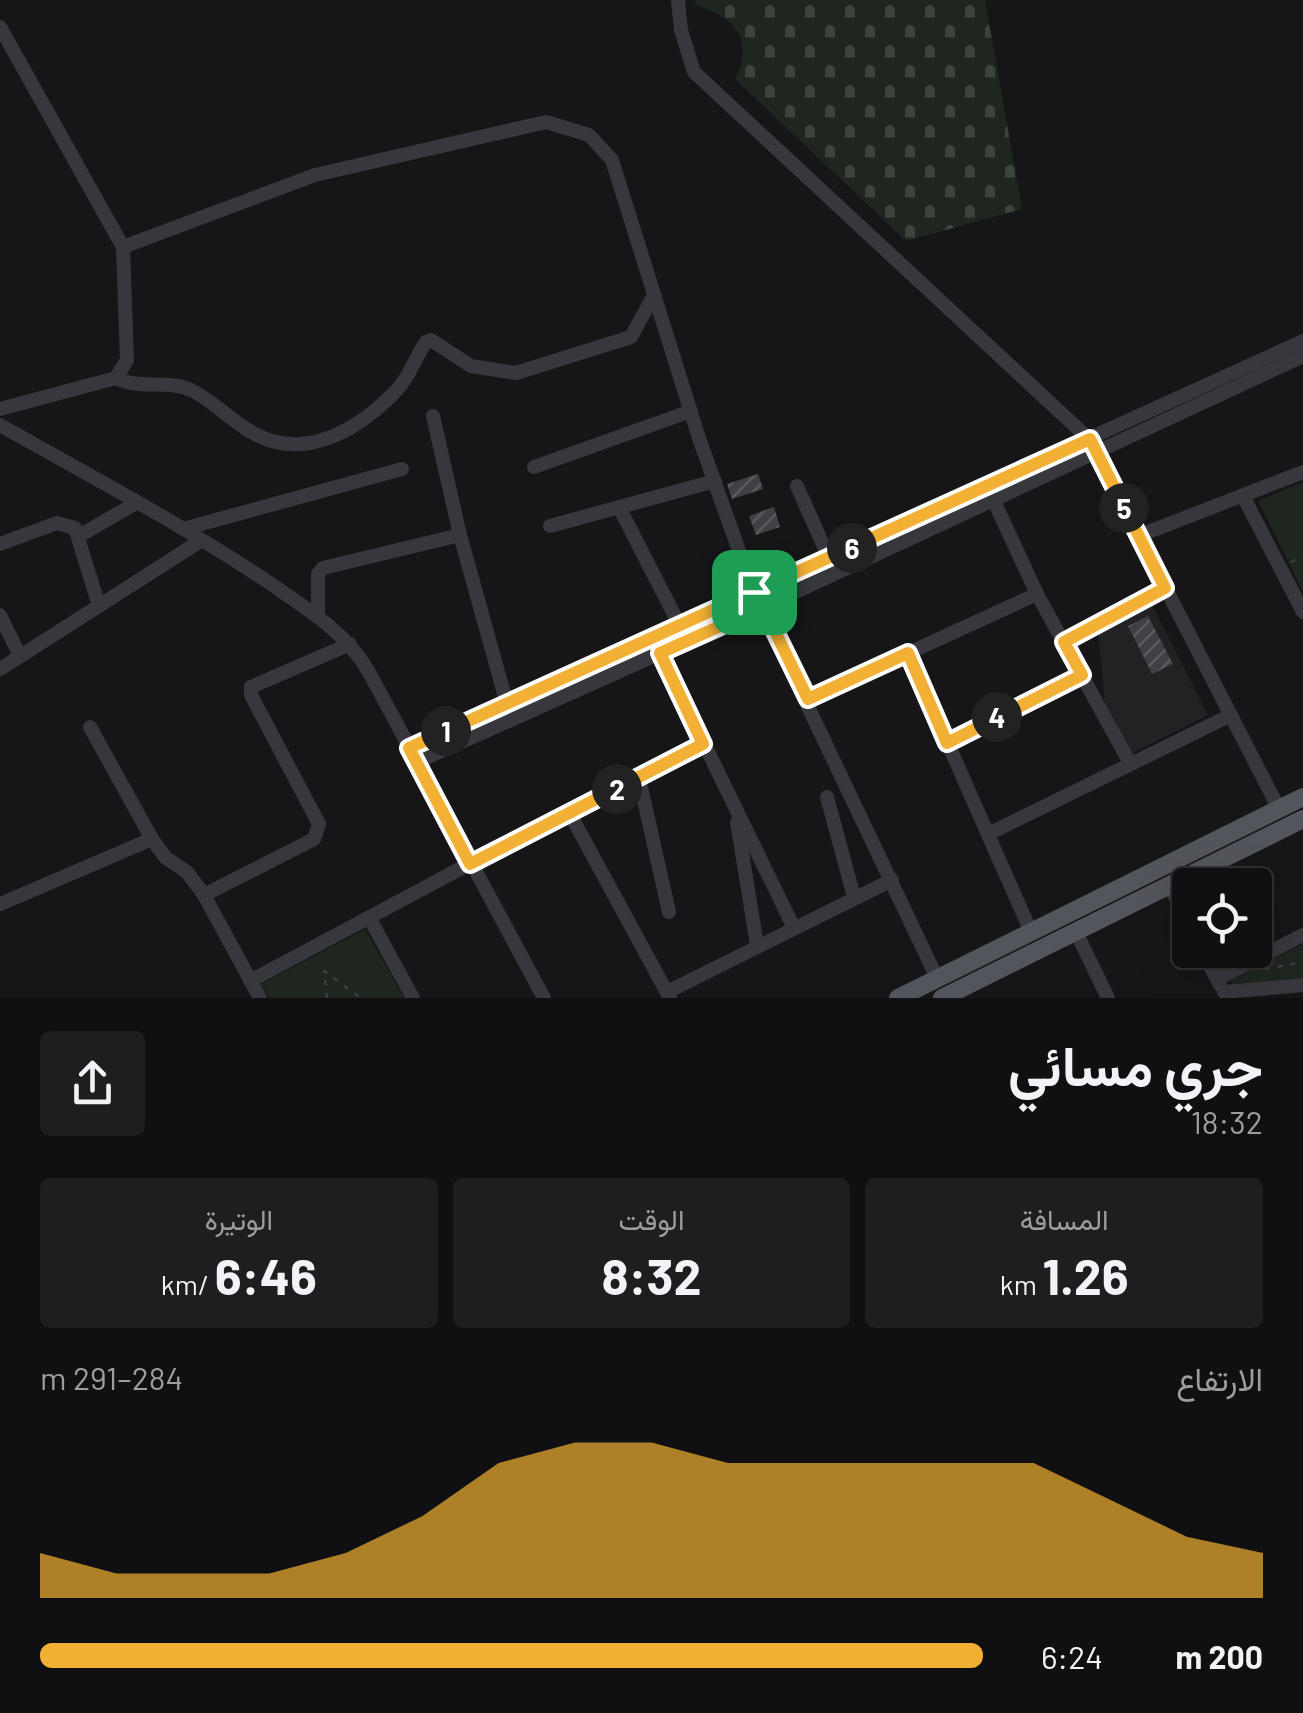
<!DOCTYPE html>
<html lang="ar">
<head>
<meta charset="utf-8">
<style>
  :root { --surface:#101012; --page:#1e1e20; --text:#f1f3f6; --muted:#9c9d9f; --line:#303032; --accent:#f2b134 }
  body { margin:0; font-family:Barlow,Vazirmatn,sans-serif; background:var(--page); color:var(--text); direction:rtl; height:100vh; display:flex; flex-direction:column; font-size:38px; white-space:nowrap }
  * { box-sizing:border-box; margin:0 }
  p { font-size:32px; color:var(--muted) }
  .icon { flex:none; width:55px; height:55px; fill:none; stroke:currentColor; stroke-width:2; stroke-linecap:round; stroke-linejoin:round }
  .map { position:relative; height:998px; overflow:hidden; direction:ltr }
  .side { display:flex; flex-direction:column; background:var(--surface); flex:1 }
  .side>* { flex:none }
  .buttons { position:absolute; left:1172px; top:868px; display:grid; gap:20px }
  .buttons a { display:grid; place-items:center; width:100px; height:100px; border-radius:10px; background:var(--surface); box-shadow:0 10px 40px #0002,0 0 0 2px var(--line); font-size:50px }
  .pin { position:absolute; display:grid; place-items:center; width:85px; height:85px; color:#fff; margin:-42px; border-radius:20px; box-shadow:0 5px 15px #0006 }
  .km { position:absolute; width:50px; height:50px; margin:-25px; border-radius:50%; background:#222; color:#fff; font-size:28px; line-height:50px; text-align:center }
  .round { display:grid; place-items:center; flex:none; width:105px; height:105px; border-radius:10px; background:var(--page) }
  .headline { display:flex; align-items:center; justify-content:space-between; height:170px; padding:0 40px }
  h1 { font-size:55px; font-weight:700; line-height:75px }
  .figures { display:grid; grid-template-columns:repeat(3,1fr); gap:15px; height:170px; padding:10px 40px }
  .figures div { display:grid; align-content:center; border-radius:10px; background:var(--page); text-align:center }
  .figures b { font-size:50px; font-weight:700 }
  .figures small { font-size:28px; font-weight:400 }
  .figures p { font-size:28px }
  .chart { height:280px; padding:20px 40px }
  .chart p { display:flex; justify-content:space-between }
  .chart svg { width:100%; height:180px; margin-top:10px; fill:var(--accent); opacity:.7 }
  ul { padding:0 40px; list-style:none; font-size:32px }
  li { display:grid; grid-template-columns:160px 120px 1fr; align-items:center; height:75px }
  li i { height:25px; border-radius:12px; background:var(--accent) }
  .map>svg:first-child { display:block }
  .built { fill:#222225 }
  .cemetery { fill:url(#cemetery-stones) }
  .green { fill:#1e261f }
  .building { fill:url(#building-hatch) }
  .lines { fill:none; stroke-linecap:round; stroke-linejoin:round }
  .path { stroke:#3d3f44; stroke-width:2.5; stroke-dasharray:5 8; stroke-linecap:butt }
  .minor { stroke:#37383d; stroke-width:14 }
  .major { stroke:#53555c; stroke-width:18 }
  .route-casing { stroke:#fff; stroke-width:20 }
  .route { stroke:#f2b134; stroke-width:12 }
</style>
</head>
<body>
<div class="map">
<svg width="1303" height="998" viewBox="0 0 1303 998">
  <defs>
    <pattern id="cemetery-stones" width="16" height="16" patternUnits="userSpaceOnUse" patternTransform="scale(2.5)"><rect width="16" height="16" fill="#1e261f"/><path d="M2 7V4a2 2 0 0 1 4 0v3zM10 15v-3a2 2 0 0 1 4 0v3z" fill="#3c433d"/></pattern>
    <pattern id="building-hatch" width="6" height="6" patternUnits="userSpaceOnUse" patternTransform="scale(2.5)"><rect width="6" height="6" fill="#404145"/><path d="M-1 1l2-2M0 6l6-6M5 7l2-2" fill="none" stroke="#595a5e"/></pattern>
  </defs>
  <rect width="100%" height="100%" fill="#161618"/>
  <!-- built -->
  <polygon class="built" points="1152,605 1208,715 1132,753 1105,703 1098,632"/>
  <!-- cemetery -->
  <path class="cemetery" d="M695,0H985L1022,209L906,241L735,79C755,39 734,17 696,5Z"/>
  <!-- green -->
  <g class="green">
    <polygon points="1303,482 1303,592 1258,501"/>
    <polygon points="365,929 404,998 269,998 261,984"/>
    <polygon points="1303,944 1303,978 1232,984 1230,980"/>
  </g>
  <!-- building -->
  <g class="building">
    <polygon points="758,474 763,489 732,499 727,484"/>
    <polygon points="774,507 780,527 756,535 749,516"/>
    <polygon points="1148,616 1173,664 1152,674 1128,626"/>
  </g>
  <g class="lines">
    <!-- path -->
    <g class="path">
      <polyline points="1291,562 1303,556"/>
      <polyline points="1265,969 1303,962"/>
      <polyline points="327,998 324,971 361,998"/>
    </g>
    <!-- minor -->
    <g class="minor">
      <polyline points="678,0 681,30 694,72 1089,439 1279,809"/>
      <polyline points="0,27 123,247 127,360 116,378 0,409"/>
      <polyline points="123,247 315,175 546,122 589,135 612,160 699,438 754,593 937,978"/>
      <path d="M116,378C139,390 167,379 191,390C214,401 233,423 255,434C305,461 357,430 393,394C409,379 414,359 426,342L431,340L471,366L516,373L631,337L654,295"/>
      <polyline points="433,416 460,535 507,704"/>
      <path d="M0,425C92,477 187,527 274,586C311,612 348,634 370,674L544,998"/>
      <polyline points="534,467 691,411"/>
      <polyline points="797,486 829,558"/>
      <polyline points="1243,496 1303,612"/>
      <polyline points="993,499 1037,594 1130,763"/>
      <polyline points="619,507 680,626"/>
      <polyline points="550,526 715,481"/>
      <polyline points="183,529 402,469"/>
      <polyline points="79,536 136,503"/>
      <polyline points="1138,536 1303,472"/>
      <polyline points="0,544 57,523 75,528 99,606"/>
      <polyline points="0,615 20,656"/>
      <polyline points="318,617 318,574 323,568 460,535"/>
      <polyline points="1063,642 1165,588"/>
      <polyline points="660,653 793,926"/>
      <polyline points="908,653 1031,932"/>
      <polyline points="0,669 202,540"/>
      <polyline points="808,699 1037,594"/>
      <polyline points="90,727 152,839 166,858 187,872 204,895 260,998"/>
      <polyline points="947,743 1082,675"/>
      <polyline points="409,748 1303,341"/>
      <polyline points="417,762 763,607 1303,356"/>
      <polyline points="639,778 669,912"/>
      <polyline points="827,797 854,897"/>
      <polyline points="570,814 670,998"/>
      <polyline points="737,822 757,945"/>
      <polyline points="988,834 1231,715"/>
      <polyline points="1169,885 1190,926"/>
      <polyline points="204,895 314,839 319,824 251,695 251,687 350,644"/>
      <polyline points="0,904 152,839"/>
      <polyline points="370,919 413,998"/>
      <polyline points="1076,932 1108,998"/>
      <polyline points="1202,950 1220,985"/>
      <polyline points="1217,979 1303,935"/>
      <polyline points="250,981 469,864 703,744"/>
      <polyline points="667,992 892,880"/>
      <polyline points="1224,992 1303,985"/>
    </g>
    <!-- major -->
    <g class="major">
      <polyline points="898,998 1303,797"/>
      <polyline points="942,998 1303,819"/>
    </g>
  </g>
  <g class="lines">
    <defs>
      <polygon id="route" points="1090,439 1165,588 1064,642 1082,675 947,743 908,653 808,699 763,607 660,653 703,744 470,864 409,748"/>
    </defs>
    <!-- route casing -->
    <use href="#route" class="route-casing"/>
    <!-- route -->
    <use href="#route" class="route"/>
  </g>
</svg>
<div class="buttons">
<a><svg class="icon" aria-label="locate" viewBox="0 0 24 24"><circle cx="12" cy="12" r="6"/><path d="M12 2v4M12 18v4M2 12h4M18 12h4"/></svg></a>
</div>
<div class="pin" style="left:754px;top:592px;background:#1e9e55"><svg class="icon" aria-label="arrive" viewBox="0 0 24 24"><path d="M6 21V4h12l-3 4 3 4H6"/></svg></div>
<b class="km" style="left:446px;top:731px">1</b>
<b class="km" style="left:617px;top:789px">2</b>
<b class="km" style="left:997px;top:717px">4</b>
<b class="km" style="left:1124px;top:508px">5</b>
<b class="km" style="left:852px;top:548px">6</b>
</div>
<section class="side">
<div class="headline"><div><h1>جري مسائي</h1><p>18:32</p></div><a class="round"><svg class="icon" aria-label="share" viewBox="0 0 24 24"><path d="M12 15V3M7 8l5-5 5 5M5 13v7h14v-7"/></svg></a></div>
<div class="figures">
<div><p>المسافة</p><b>1.26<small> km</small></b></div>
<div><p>الوقت</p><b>8:32</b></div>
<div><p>الوتيرة</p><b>6:46<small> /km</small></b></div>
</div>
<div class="chart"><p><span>الارتفاع</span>284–291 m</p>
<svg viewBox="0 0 160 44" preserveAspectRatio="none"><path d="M0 44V33L10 38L20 38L30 38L40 33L50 24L60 11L70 6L80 6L90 11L100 11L110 11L120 11L130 11L140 20L150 29L160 33V44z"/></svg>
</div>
<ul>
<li><b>200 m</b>6:24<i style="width:100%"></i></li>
</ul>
</section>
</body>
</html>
